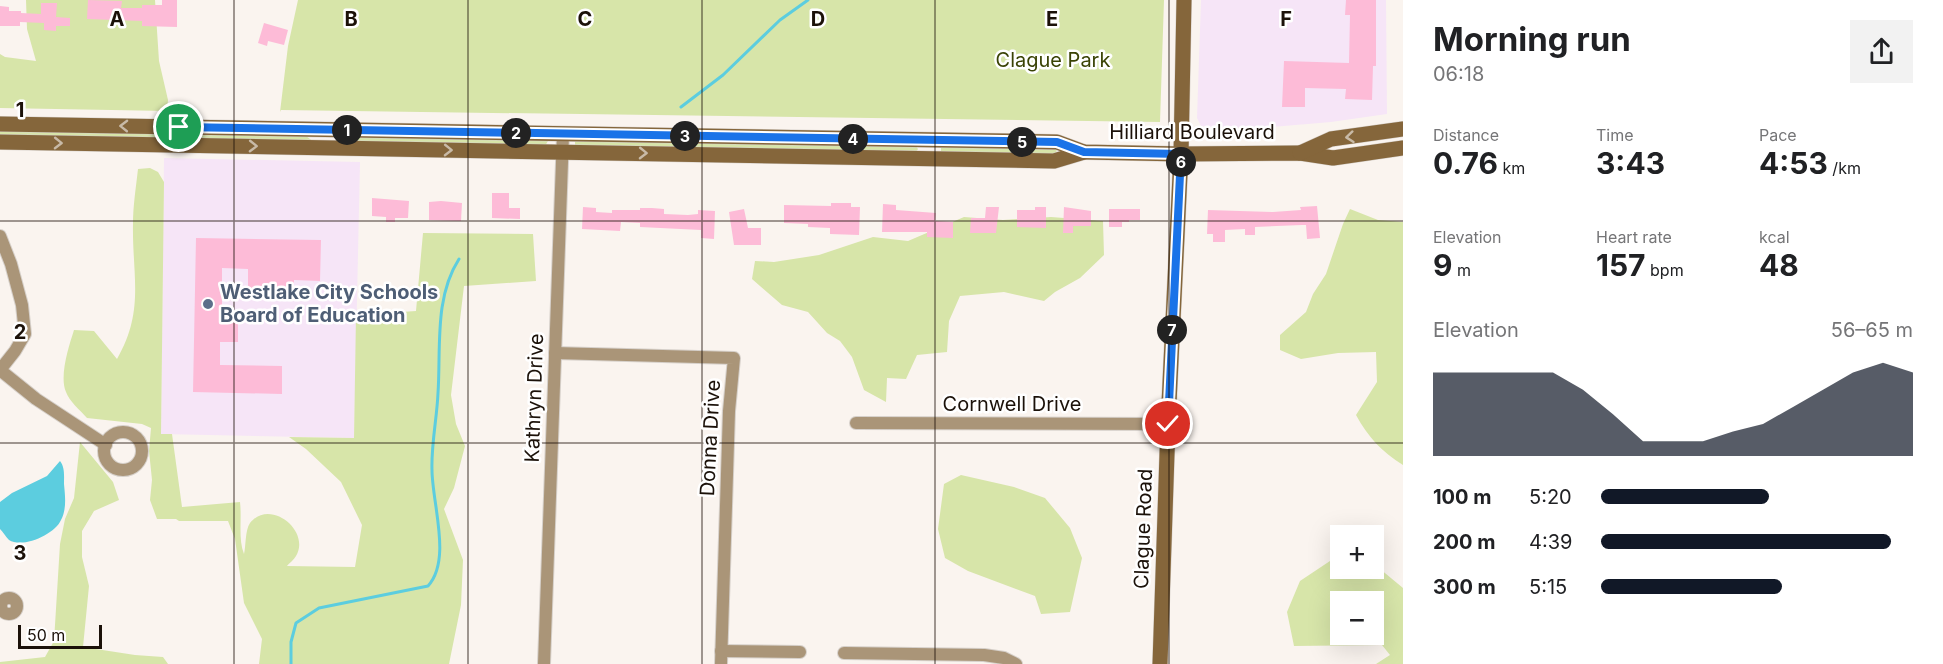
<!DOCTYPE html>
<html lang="en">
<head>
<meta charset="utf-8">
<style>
  :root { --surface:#fff; --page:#f2f2f2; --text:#202124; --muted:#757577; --accent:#111827 }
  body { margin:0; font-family:Inter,sans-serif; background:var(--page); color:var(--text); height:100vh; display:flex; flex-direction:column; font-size:22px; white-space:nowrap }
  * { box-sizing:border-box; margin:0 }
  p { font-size:20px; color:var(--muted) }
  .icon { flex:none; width:33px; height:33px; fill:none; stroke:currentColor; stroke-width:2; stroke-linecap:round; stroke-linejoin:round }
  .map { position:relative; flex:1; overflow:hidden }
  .drawer { display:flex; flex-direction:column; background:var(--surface); width:540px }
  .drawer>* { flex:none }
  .tools { position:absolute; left:1330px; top:525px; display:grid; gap:12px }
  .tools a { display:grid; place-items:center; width:54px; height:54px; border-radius:0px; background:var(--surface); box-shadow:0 6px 24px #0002; font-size:30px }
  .scale { position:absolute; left:18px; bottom:15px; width:84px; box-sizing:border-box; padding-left:6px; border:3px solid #1b1109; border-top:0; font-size:16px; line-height:21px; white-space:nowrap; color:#1b1109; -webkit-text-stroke:4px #fff; paint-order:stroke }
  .pin { position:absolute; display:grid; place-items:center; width:51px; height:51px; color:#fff; margin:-26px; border:3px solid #fff; border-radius:50%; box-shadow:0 2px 6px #0007 }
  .km { position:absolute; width:30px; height:30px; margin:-15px; border-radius:50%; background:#222; color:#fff; font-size:16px; line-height:30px; text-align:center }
  .round { display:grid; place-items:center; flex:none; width:63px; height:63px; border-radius:0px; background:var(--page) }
  .summary { display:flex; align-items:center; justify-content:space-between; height:102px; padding:0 30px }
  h1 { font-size:33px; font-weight:700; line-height:45px }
  .metrics { display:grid; grid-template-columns:repeat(3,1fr); gap:9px; height:102px; padding:6px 30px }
  .metrics div { display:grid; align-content:center }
  .metrics b { font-size:30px; font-weight:700 }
  .metrics small { font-size:16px; font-weight:400 }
  .metrics p { font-size:16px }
  .chart { height:168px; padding:12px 30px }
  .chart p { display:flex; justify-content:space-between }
  .chart svg { width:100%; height:108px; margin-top:6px; fill:var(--accent); opacity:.7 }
  ul { padding:0 30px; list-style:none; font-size:20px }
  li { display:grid; grid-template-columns:96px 72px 1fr; align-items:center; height:45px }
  li i { height:15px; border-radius:8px; background:var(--accent) }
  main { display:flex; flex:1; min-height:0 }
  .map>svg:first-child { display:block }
  .education { fill:#f6e5f7 }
  .green { fill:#d7e5a9; fill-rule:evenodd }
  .water { fill:#5ccddf }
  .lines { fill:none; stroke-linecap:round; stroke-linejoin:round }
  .stream { stroke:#5ccddf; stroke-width:3 }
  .building { fill:#fdbbd7 }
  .minor-casing { stroke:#d6d0ca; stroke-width:14 }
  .secondary-casing { stroke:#d6d0ca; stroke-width:16 }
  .minor { stroke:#aa9578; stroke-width:12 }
  .secondary { stroke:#85663b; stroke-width:15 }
  .oneway { stroke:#c8baa7 }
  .route-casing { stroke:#fff; stroke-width:12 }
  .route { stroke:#1a73e8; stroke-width:8 }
  .grid { fill:none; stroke:#1b1109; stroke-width:1.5; stroke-opacity:0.55 }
  .service-dot { fill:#5c6f8a; stroke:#fff; stroke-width:2 }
  .labels { text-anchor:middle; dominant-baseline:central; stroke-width:5; stroke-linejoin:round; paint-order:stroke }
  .park-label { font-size:20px; fill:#3a4305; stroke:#fff }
  .street-label { font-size:20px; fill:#1b1109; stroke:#fff }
  .service-label { font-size:20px; font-weight:bold; fill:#4e5e75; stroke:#fff; text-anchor:start }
  .grid-label { font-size:20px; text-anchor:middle; font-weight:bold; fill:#1b1109; stroke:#fff; stroke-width:5; stroke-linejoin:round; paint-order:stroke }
</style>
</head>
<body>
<main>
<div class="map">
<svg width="1403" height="664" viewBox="0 0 1403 664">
  <rect width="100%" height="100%" fill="#faf4ef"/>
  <!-- education -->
  <g class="education">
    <polygon points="1201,0 1386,0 1387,114 1331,122 1272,127 1219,128 1201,126 1197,118"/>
    <polygon points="164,158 360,162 354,438 161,434"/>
  </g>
  <!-- green -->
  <g class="green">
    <polygon points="26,0 155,0 159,61 168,100 167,111 0,108 0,54 5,57 36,61 27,29"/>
    <polygon points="298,0 1164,0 1160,122 281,110 280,112 288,46"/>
    <polygon points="0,130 174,134 174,136 172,139 0,136"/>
    <polygon points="201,134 306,136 314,142 196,139"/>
    <polygon points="336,137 545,139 548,141 545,146 338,142 336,140"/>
    <polygon points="575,140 915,145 918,149 916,152 575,146"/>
    <polygon points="941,147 1057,148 1056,154 941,152"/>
    <path d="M150,168L158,172L164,182L161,434H172L182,507L240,502C242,520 238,539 244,554C246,546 245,530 250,523C270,498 311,531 296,556C294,560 289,563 287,566L355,567L362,525L341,482L306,449L289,437L354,438L356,315L416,311L423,233L533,234L536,281L464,286L451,395L456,424L465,446L454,488L444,509L463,560L461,605L449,664H259L262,639L244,603L235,539L228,521H179L176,519H157L150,500L152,480L149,451L151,428L142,424L87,418C80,410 69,401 66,392C59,376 69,346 74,330L94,331L117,359C145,311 132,275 133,224C133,206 136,187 138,169Z"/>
    <path d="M1350,209L1378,220L1403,222V465C1382,452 1368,437 1356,415L1377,382L1376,352L1338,353L1301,359L1280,350V335L1306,312L1313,294L1326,274L1343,224Z"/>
    <polygon points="964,217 1003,220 1051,217 1103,221 1104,255 1080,278 1055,292 1044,301 1004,292 960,296 949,321 947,352 917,355 906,379 887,378 886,402 864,390 852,357 840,341 827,333 808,312 782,305 752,279 755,261 774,262 819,255 873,237 908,241"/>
    <polygon points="80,442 113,482 119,500 94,511 82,531 82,557 89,586 83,647 135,655 163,657 168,664 0,664 0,662 45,657 54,641 60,544 65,519 74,498"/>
    <polygon points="961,475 1014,487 1045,498 1070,528 1082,558 1070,612 1041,614 1035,596 968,571 945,558 938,529 944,484"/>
    <path d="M1336,557H1341V568H1374V564L1403,588V664H1376L1390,655L1382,645L1294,646L1287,612L1300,581ZM1341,602H1374V634H1341Z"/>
  </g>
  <!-- water -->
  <path class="water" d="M60,461C65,467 64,476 64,484C65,495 67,509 61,520C55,534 23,549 9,540C6,537 3,532 0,529V502L12,493L47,476Z"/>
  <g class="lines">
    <!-- stream -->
    <g class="stream">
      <polyline points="681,107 723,75 780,20 808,0"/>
      <path d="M291,664V642L296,623L319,608L428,586C452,560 432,503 432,470C431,445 437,418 438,393C441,348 434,298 459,259"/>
    </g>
  </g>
  <!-- building -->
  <g class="building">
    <polygon points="88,0 122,1 121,8 142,8 142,5 162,5 162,0 177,0 177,27 142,26 142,21 87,19"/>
    <polygon points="1346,0 1376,0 1376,66 1373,66 1372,100 1345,99 1346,89 1305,88 1305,107 1282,107 1284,61 1349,63 1350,15 1345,15"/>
    <polygon points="41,3 57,3 56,17 70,18 70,26 56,26 56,31 44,30 44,23 20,22 20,26 0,26 0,6 9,7 9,11 21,11 21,13 41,14"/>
    <polygon points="264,23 288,30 284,45 268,41 267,46 258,43"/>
    <polygon points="492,193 509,193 509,208 520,208 520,219 492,218"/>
    <polygon points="372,198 409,201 408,218 395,218 395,222 386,222 386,217 372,216"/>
    <polygon points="441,201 462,203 461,221 429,220 429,202"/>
    <polygon points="831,203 851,203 851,207 860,207 859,235 830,234 830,228 808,227 808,224 784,223 784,205 831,206"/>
    <polygon points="883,204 896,205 896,210 936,213 935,221 953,222 953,238 927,237 927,232 882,232"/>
    <polygon points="1317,206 1320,238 1307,239 1306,225 1302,225 1255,227 1255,235 1245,235 1245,229 1225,230 1225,242 1213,242 1213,234 1207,234 1208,210 1273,212 1301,210 1300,207"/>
    <polygon points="583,207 596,208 596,212 612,213 612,210 640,210 640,208 652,208 664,209 664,214 688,215 698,214 698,210 715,211 714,239 701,238 701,230 640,227 640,223 621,222 620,231 582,229"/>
    <polygon points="986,207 999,207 996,233 970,233 971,218 985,218"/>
    <polygon points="1035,207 1046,207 1046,228 1017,227 1017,210 1035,210"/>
    <polygon points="1064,207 1091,211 1091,226 1073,226 1073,233 1063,233"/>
    <polygon points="744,209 748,228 761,228 761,245 734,245 729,212"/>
    <polygon points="1109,209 1140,209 1140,220 1129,220 1129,222 1122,222 1122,227 1109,227"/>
    <polygon points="196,238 321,240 320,281 294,280 294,291 248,291 248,269 222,268 222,317 238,318 238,342 220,342 220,365 282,366 282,394 193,392"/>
  </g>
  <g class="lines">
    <defs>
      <g id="minor">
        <polyline points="0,236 11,264 22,305 25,334 15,351 0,370 36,399 106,445"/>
        <polyline points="555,353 734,358 729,411 721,664"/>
        <polyline points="856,423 1168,424"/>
        <circle cx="123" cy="451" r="19"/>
        <circle cx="9" cy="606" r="8"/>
        <polyline points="721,651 800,652"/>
        <polyline points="844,653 984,655 1004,658 1016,664"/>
        <polyline points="544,664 563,134"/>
      </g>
      <g id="secondary">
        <polyline points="0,124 1057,142 1084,152 1181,154 1300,153 1333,158 1403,148"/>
        <polyline points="0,142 1054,161 1084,152"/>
        <polyline points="1300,153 1331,139 1403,129"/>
        <polyline points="1160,664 1168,424 1181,154 1184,0"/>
      </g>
    </defs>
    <!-- minor casing -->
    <use href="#minor" class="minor-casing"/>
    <!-- secondary casing -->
    <use href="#secondary" class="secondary-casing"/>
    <!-- minor -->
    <use href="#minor" class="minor"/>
    <!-- secondary -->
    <use href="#secondary" class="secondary"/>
  </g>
  <!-- one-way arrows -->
  <defs><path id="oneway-chevron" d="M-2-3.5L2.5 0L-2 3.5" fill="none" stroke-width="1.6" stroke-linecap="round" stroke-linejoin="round" transform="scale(1.5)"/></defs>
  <g class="oneway">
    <use href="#oneway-chevron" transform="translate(124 126) rotate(-179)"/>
    <use href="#oneway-chevron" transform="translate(1350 137) rotate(174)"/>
    <use href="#oneway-chevron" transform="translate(58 143) rotate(1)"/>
    <use href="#oneway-chevron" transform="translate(253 146) rotate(1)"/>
    <use href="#oneway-chevron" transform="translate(448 150) rotate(1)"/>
    <use href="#oneway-chevron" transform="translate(643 153) rotate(1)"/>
  </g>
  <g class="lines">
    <defs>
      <polyline id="route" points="179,127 1057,142 1084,152 1181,154 1168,424"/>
    </defs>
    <!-- route casing -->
    <use href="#route" class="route-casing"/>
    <!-- route -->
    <use href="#route" class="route"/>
  </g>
  <!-- grid -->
  <path class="grid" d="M234,0V664M468,0V664M702,0V664M935,0V664M1169,0V664M0,221H1403M0,443H1403"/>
  <!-- markers -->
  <circle class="service-dot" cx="208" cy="304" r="6"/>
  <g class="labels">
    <!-- park labels -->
    <g class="park-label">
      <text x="1053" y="60">Clague Park</text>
    </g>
    <!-- street labels -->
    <g class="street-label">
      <text x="1192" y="132">Hilliard Boulevard</text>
      <text transform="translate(534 398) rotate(-88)">Kathryn Drive</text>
      <text x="1012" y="404">Cornwell Drive</text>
      <text transform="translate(710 438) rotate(-87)">Donna Drive</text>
      <text transform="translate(1143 529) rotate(-88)">Clague Road</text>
    </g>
    <!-- service labels -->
    <g class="service-label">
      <text x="220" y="292">Westlake City Schools<tspan x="220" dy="23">Board of Education</tspan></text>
    </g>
  </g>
  <g class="grid-label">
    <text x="117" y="26">A</text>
    <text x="351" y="26">B</text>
    <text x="585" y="26">C</text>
    <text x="818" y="26">D</text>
    <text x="1052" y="26">E</text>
    <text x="1286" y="26">F</text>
    <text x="20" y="117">1</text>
    <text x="20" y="339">2</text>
    <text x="20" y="560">3</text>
  </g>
</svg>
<div class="tools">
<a>+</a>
<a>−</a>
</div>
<div class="scale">50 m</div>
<div class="pin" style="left:179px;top:127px;background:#1e9e55"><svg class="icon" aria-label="arrive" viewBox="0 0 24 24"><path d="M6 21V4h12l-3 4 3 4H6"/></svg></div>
<div class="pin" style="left:1168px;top:424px;background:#d93025"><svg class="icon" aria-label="check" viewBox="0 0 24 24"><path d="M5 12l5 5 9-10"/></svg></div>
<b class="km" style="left:347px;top:130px">1</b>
<b class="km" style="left:516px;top:133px">2</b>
<b class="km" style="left:685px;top:136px">3</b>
<b class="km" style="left:853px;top:139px">4</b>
<b class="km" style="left:1022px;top:142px">5</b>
<b class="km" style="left:1181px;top:162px">6</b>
<b class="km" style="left:1172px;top:330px">7</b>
</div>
<section class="drawer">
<div class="summary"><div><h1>Morning run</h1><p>06:18</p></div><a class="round"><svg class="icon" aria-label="share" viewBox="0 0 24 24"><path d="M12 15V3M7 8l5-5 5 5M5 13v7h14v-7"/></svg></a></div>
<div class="metrics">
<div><p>Distance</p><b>0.76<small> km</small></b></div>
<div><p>Time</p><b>3:43</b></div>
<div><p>Pace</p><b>4:53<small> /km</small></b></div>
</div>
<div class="metrics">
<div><p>Elevation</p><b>9<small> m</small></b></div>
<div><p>Heart rate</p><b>157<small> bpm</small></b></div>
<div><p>kcal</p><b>48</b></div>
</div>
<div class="chart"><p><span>Elevation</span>56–65 m</p>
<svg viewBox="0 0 160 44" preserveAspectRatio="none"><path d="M0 44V10L10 10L20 10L30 10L40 10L50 17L60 27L70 38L80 38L90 38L100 34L110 31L120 24L130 17L140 10L150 6L160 10V44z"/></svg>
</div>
<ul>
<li><b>100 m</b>5:20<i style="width:54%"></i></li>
<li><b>200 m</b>4:39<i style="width:93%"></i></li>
<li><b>300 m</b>5:15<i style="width:58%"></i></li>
</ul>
</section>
</main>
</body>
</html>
